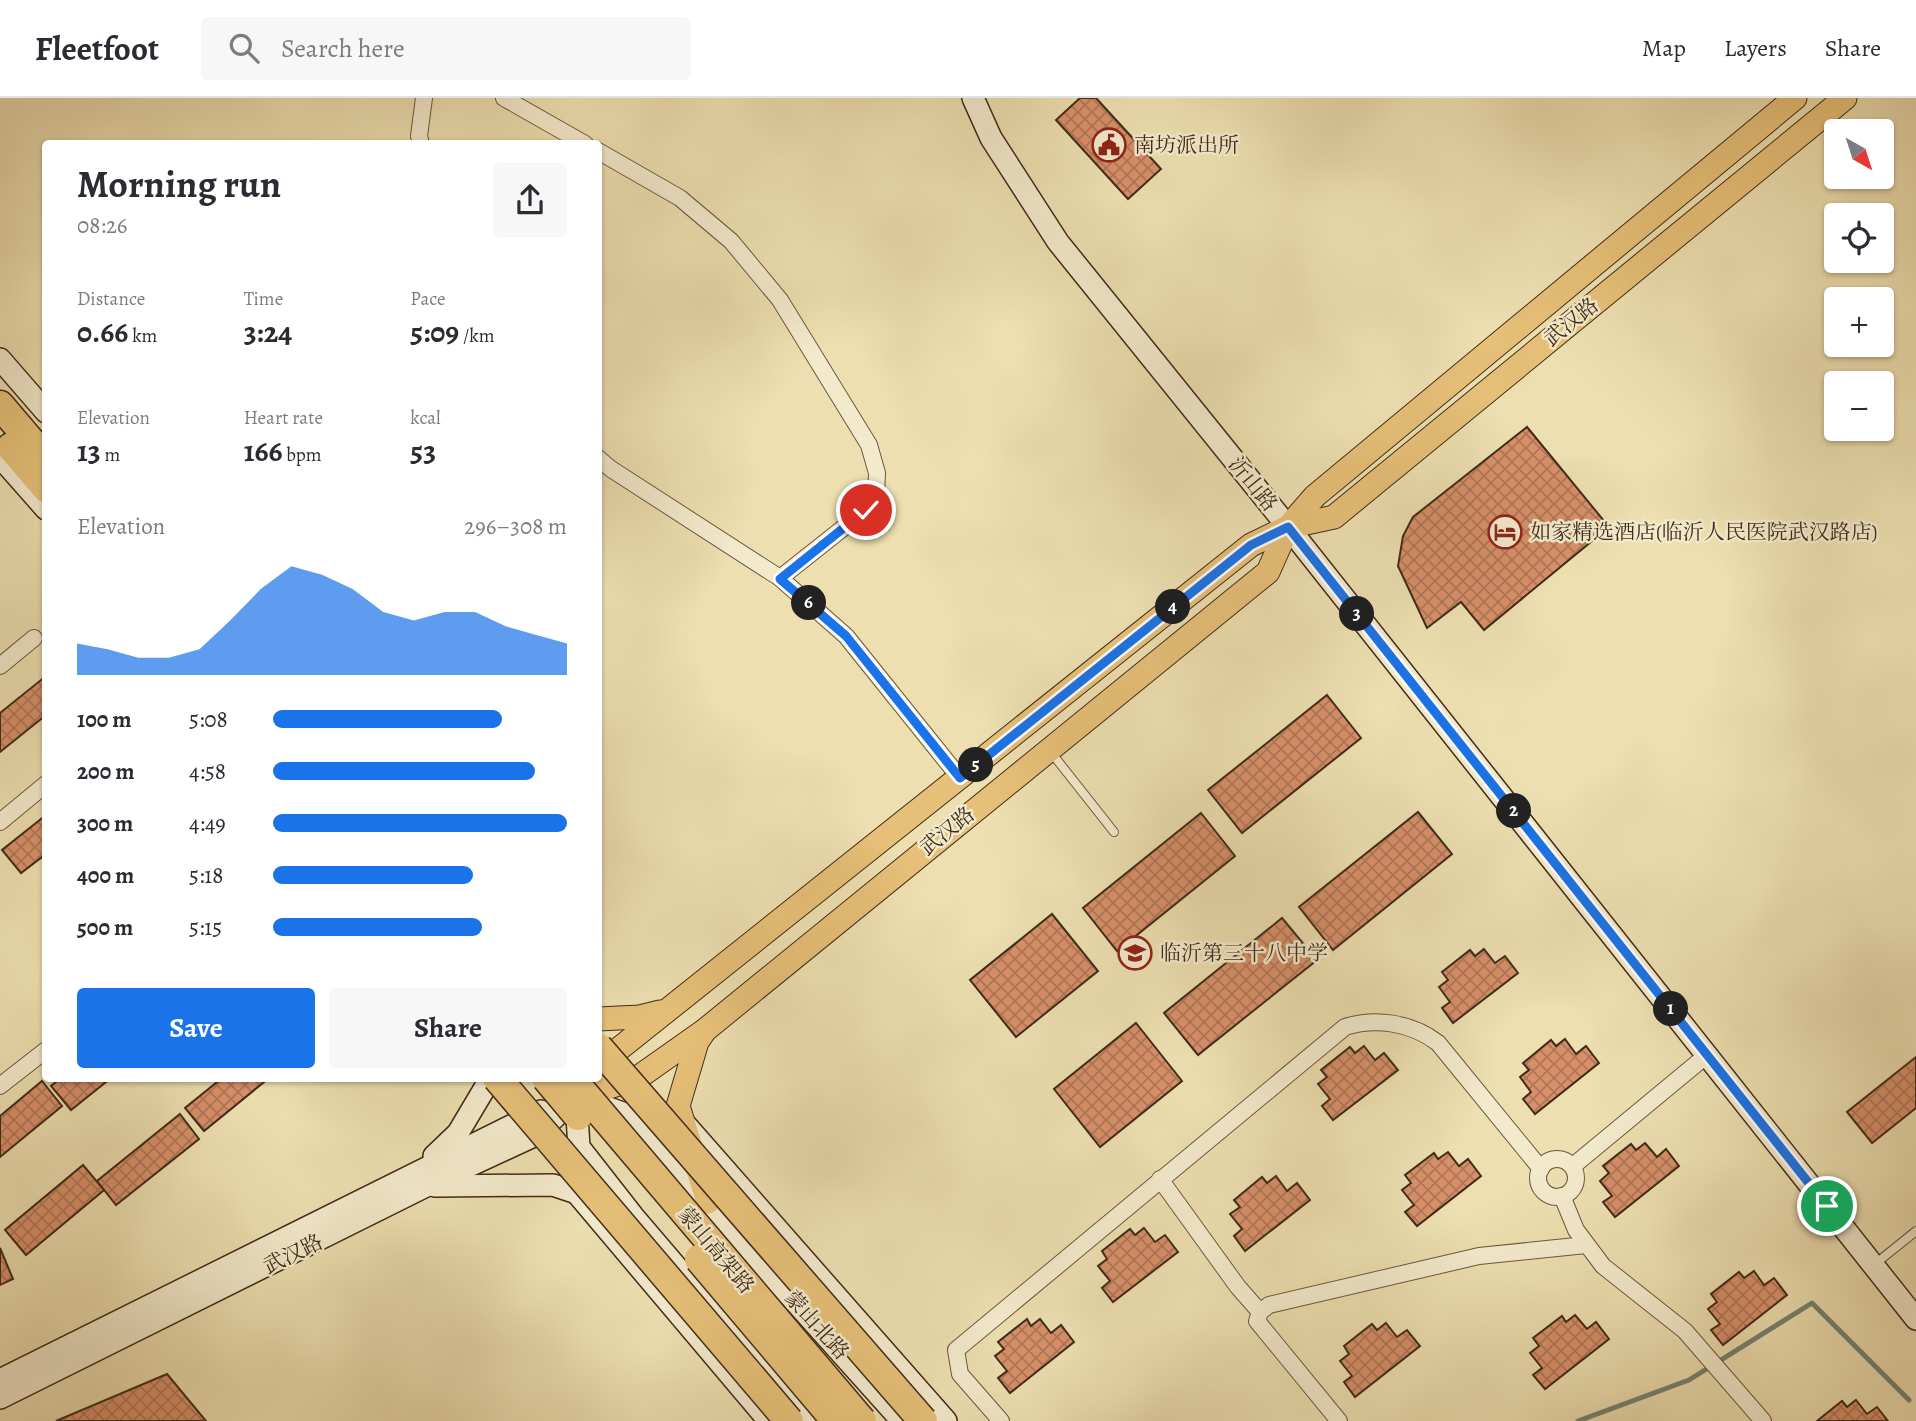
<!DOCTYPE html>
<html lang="en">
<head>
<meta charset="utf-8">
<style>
  :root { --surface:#fff; --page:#f7f7f7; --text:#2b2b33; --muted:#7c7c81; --line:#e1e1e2; --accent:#1a73e8 }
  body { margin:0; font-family:Alegreya,"Noto Serif SC",serif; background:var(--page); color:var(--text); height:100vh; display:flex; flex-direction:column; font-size:26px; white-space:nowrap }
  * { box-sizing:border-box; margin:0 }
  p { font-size:23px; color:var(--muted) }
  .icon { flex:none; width:38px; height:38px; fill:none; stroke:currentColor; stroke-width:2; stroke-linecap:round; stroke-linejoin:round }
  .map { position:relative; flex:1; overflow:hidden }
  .drawer { position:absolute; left:42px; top:42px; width:560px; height:942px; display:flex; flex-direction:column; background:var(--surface); border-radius:7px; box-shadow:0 2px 5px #0004 }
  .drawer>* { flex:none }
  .needle { width:46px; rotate:141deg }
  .buttons { position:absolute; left:1824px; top:21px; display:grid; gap:14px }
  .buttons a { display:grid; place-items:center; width:70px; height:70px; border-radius:7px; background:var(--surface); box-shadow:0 2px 5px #0004; font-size:35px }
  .pin { position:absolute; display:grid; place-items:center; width:60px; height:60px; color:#fff; margin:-30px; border:4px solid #fff; border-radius:50%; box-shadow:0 2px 7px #0007 }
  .km { position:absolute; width:35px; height:35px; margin:-18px; border-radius:50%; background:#222; color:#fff; font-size:19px; line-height:35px; text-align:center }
  .round { display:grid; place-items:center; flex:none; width:74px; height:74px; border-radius:7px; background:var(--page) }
  .overview { display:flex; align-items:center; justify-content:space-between; height:119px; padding:0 35px }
  h1 { font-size:38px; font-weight:600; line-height:52px }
  .stats { display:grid; grid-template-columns:repeat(3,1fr); gap:10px; height:119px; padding:7px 35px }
  .stats div { display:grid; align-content:center }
  .stats b { font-size:30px; font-weight:600 }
  .stats small { font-size:19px; font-weight:400 }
  .stats p { font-size:19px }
  .chart { height:196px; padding:14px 35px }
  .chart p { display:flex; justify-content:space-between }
  .chart svg { width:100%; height:126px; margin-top:7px; fill:var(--accent); opacity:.7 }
  .primary-button { display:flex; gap:14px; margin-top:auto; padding:14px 35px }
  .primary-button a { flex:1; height:80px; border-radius:7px; background:var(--accent); color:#fff; font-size:28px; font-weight:600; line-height:80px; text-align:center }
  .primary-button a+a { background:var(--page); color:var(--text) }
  ul { padding:0 35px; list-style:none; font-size:23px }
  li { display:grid; grid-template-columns:112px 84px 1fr; align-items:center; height:52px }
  li i { height:18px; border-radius:9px; background:var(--accent) }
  header { display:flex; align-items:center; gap:42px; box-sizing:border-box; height:98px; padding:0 35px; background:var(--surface); border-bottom:2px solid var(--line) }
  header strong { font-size:33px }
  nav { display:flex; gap:38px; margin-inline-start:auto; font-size:24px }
  .search { width:490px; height:63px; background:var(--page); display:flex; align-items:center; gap:18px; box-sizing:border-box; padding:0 24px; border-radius:7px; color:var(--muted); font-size:26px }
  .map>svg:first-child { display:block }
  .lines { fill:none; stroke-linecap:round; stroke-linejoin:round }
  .stream { stroke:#758371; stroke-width:5 }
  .building { fill:url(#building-cross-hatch); stroke:#402b19; stroke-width:2 }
  .lane-casing { stroke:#6b583f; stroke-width:10 }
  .street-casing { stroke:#6b583f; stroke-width:18 }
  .secondary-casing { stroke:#402b19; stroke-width:24 }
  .primary-casing { stroke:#402b19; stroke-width:25 }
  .highway-casing { stroke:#402b19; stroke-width:31 }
  .lane { stroke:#f3eacc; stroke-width:8 }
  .street { stroke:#f3eacc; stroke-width:16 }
  .secondary { stroke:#f3eacc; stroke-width:21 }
  .primary { stroke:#e6c078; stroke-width:23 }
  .highway { stroke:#e6c078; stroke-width:28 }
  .highway-bridge-casing { stroke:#402b19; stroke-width:31; stroke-linecap:butt }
  .highway-bridge { stroke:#e6c078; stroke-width:28 }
  .route-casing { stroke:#fff; stroke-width:14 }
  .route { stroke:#1a73e8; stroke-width:9 }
  .labels { text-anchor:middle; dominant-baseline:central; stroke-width:5; stroke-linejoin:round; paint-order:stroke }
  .poi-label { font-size:21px; fill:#402b19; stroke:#f3eacc; text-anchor:start }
  .street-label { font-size:21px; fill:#402b19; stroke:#f3eacc }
</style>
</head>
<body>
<header>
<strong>Fleetfoot</strong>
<div class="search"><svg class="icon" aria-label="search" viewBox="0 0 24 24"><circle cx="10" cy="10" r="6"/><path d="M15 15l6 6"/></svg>Search here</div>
<nav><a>Map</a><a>Layers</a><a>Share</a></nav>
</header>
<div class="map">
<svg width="1916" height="1323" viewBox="0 0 1916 1323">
  <defs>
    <pattern id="building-cross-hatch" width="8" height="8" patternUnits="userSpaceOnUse" patternTransform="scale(1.75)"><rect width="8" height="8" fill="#d7906a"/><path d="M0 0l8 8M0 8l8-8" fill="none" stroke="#b07656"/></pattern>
  </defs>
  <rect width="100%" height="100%" fill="#eddfb0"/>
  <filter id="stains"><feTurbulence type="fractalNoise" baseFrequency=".00286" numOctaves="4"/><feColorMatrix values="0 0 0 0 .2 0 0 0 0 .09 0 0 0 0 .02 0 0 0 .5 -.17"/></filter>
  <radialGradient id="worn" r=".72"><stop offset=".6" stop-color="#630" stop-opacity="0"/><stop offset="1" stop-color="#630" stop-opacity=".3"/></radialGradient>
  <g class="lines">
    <!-- stream -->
    <polyline class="stream" points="1578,1323 1689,1282 1812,1205 1909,1302"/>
  </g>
  <!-- building -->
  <g class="building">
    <polygon points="1080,0 1096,0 1161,71 1128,101 1056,22"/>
    <polygon points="1527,329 1609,429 1484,532 1461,504 1427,530 1398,468 1403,438 1413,419"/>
    <polygon points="46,578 46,617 0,654 0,615"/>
    <polygon points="1327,597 1361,640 1242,735 1208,692"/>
    <polygon points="1418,714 1452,756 1333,852 1299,809"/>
    <polygon points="1201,715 1235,758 1117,853 1083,810"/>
    <polygon points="46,717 46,756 21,775 2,752"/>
    <polygon points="1052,816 1098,873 1016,939 970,882"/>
    <polygon points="1282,820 1317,862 1198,957 1164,915"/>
    <polygon points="1484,851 1495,865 1505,858 1518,875 1453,925 1442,910 1450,904 1439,889 1448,882 1442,874 1470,852 1475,858"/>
    <polygon points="1136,925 1182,983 1100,1049 1054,991"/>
    <polygon points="1565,941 1576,956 1586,948 1599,965 1535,1016 1523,1001 1531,994 1520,979 1529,972 1523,965 1551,942 1556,948"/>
    <polygon points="1364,948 1375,962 1384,955 1398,972 1333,1022 1322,1008 1330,1001 1318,986 1327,979 1321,972 1350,949 1355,955"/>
    <polygon points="1916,959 1916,1010 1872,1045 1847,1014"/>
    <polygon points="61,980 111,980 71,1012 51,988"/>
    <polygon points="222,980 269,980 204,1033 185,1010"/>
    <polygon points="42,983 62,1008 0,1059 0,1018"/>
    <polygon points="180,1016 199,1041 116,1107 97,1083"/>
    <polygon points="1645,1045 1657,1059 1666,1051 1679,1068 1615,1119 1603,1104 1612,1098 1600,1083 1609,1075 1603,1068 1631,1046 1636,1052"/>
    <polygon points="1448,1054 1459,1068 1468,1061 1481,1078 1417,1128 1405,1114 1414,1107 1402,1092 1411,1085 1405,1077 1434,1055 1438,1061"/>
    <polygon points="83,1067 104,1092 26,1157 5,1132"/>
    <polygon points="1276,1078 1287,1093 1297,1085 1310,1102 1245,1153 1234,1138 1242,1131 1230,1116 1240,1109 1234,1102 1262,1079 1267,1085"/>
    <polygon points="1144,1130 1155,1144 1165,1137 1178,1154 1113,1204 1102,1190 1110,1183 1098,1168 1107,1161 1102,1153 1130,1131 1135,1137"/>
    <polygon points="0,1150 13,1181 0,1187"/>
    <polygon points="1754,1173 1764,1187 1774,1180 1787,1197 1723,1247 1711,1232 1720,1226 1708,1211 1717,1204 1711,1196 1739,1174 1744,1180"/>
    <polygon points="1575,1217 1587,1231 1596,1224 1609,1241 1545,1291 1533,1277 1542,1270 1530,1255 1539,1248 1533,1240 1562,1218 1566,1224"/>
    <polygon points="1027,1221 1031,1228 1040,1221 1051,1235 1061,1227 1074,1244 1010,1295 998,1280 1007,1273 995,1258 1004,1251 998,1244"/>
    <polygon points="1386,1225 1397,1239 1407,1232 1420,1248 1355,1299 1344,1284 1352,1278 1340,1263 1349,1256 1344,1248 1372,1226 1377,1232"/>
    <polygon points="167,1276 206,1323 56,1323"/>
    <polygon points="1856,1302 1867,1316 1877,1309 1888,1323 1817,1323 1842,1303 1847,1309"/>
  </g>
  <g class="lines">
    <defs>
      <g id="lane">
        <polyline points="1050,653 1114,734"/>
        <polyline points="1875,1166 1916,1133"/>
      </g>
      <g id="street">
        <polyline points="504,0 585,46"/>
        <polyline points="421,46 419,38 424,0"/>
        <polyline points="598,53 680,100 731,143 780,202 869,347 877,375 876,398 866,412 780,480"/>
        <polyline points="598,360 611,371 780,480 846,538 960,680"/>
        <polyline points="0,568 34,540"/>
        <polyline points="0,724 46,686"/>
        <polyline points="0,988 46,952"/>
        <circle cx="1557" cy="1080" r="19"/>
        <polyline points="1573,1068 1707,957"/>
        <polyline points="1160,1081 1238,1189 1260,1214"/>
        <polyline points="1562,1098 1576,1132 1603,1168 1685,1233 1763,1323"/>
        <path d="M1001,1323L960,1276L956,1252L1345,929C1376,919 1412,925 1438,945L1541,1071"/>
        <polyline points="1339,1323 1257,1223 1260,1214 1269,1207 1479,1158 1586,1147"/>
      </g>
      <g id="secondary">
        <polyline points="973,0 991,40 1058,144 1288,429 1916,1221"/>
        <polyline points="0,261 46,314"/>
        <polyline points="0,359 46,411"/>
        <polyline points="576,1003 579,1049 633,1118 808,1323"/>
        <polyline points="592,1004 628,1017 902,1323"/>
        <polyline points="684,1025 946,1323"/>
        <polyline points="434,1058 458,1035 486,988 487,980"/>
        <polyline points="435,1088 553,1087 586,1098"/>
        <polyline points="574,1092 769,1323"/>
        <polyline points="0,1282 541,1013"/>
        <polyline points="0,1300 426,1088 538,1036 575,999"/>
      </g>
      <g id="primary">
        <polyline points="598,921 640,919 660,914"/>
        <polyline points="703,935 697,944 678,1008 708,1104"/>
        <polyline points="598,971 610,958 1251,447 1288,429 1315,398 1795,0"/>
        <polyline points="575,999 636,981 704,933 1268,474 1288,429 1334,419 1845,0"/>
      </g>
      <g id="highway">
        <polyline points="0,307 46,361"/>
        <polyline points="11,349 46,390"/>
      </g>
    </defs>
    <!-- lane casing -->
    <use href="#lane" class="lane-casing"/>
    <!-- street casing -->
    <use href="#street" class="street-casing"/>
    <!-- secondary casing -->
    <use href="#secondary" class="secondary-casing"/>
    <!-- primary casing -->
    <use href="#primary" class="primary-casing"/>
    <!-- highway casing -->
    <use href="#highway" class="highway-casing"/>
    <!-- lane -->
    <use href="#lane" class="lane"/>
    <!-- street -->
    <use href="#street" class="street"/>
    <!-- secondary -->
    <use href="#secondary" class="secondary"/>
    <!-- primary -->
    <use href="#primary" class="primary"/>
    <!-- highway -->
    <use href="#highway" class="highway"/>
    <defs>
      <g id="highway-bridge">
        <polyline points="598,949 923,1323"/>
        <polyline points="497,980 789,1323"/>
        <polyline points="546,980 578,1018"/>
        <polyline points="571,980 862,1323"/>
        <polyline points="699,1161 836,1323"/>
      </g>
    </defs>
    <!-- highway-bridge casing -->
    <use href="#highway-bridge" class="highway-bridge-casing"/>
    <!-- highway-bridge -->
    <use href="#highway-bridge" class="highway-bridge"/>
  </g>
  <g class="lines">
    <defs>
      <polyline id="route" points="866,412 780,481 846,538 960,680 1251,447 1288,429 1827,1108"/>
    </defs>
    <!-- route casing -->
    <use href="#route" class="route-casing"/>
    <!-- route -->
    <use href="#route" class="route"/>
  </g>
  <!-- icons -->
  <defs>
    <symbol id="civic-ring" viewBox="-11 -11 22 22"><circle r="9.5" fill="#f3eacc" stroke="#8f2418" stroke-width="1.5"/><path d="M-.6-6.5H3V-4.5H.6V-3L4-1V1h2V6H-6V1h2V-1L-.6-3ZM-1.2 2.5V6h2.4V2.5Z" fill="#8f2418"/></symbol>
    <symbol id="hotel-ring" viewBox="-11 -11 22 22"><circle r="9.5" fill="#f3eacc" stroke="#8f2418" stroke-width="1.5"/><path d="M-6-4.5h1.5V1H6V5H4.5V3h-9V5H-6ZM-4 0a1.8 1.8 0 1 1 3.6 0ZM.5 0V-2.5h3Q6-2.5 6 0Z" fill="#8f2418"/></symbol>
    <symbol id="school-ring" viewBox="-11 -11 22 22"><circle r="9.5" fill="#f3eacc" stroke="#8f2418" stroke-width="1.5"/><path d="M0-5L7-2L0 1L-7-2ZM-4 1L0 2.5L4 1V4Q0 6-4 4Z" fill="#8f2418"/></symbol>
  </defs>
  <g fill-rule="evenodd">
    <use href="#civic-ring" x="1090" y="28" width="38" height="38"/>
    <use href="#hotel-ring" x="1486" y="415" width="38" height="38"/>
    <use href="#school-ring" x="1116" y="836" width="38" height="38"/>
  </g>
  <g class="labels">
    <!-- poi labels -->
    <g class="poi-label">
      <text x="1134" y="47">南坊派出所</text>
      <text x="1530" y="434">如家精选酒店(临沂人民医院武汉路店)</text>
      <text x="1160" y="855">临沂第三十八中学</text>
    </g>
    <!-- street labels -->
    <g class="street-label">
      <text transform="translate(1571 224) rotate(-39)">武汉路</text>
      <text transform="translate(1253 386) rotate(51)">沂山路</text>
      <text transform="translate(947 733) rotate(-39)">武汉路</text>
      <text transform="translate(716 1152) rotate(50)">蒙山高架路</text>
      <text transform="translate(293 1156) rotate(-26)">武汉路</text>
      <text transform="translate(817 1227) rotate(48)">蒙山北路</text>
    </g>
  </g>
  <rect width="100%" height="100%" filter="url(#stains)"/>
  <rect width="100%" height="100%" fill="url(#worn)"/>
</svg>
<div class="buttons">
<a><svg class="needle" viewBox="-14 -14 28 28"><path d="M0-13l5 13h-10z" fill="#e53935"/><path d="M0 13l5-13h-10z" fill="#7c7c81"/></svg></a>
<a><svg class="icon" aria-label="locate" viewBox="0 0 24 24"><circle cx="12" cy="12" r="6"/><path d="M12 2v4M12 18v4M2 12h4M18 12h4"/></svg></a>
<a>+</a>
<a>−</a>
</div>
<div class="pin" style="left:1827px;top:1108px;background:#1e9e55"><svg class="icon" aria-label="arrive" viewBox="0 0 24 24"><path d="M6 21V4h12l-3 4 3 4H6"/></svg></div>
<div class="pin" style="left:866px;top:412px;background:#d93025"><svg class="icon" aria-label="check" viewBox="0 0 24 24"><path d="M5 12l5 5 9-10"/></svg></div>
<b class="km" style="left:1671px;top:911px">1</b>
<b class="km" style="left:1514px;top:713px">2</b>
<b class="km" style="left:1357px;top:516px">3</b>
<b class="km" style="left:1173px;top:509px">4</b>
<b class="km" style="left:976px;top:667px">5</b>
<b class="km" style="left:809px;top:505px">6</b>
<section class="drawer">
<div class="overview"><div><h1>Morning run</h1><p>08:26</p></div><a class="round"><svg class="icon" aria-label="share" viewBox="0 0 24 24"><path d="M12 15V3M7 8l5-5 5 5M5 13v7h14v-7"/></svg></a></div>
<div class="stats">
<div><p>Distance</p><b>0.66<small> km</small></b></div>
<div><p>Time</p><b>3:24</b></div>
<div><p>Pace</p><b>5:09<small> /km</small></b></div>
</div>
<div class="stats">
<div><p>Elevation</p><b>13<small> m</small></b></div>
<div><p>Heart rate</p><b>166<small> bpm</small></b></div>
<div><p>kcal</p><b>53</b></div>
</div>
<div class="chart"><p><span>Elevation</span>296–308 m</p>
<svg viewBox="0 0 160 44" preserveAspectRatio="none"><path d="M0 44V33L10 35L20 38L30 38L40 35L50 25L60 14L70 6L80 9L90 14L100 22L110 25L120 22L130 22L140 27L150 30L160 33V44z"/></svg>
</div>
<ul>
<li><b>100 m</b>5:08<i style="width:78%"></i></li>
<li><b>200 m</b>4:58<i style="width:89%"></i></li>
<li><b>300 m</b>4:49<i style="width:100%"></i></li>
<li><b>400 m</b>5:18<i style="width:68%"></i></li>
<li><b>500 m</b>5:15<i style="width:71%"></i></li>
</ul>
<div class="primary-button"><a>Save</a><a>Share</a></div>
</section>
</div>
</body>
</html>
